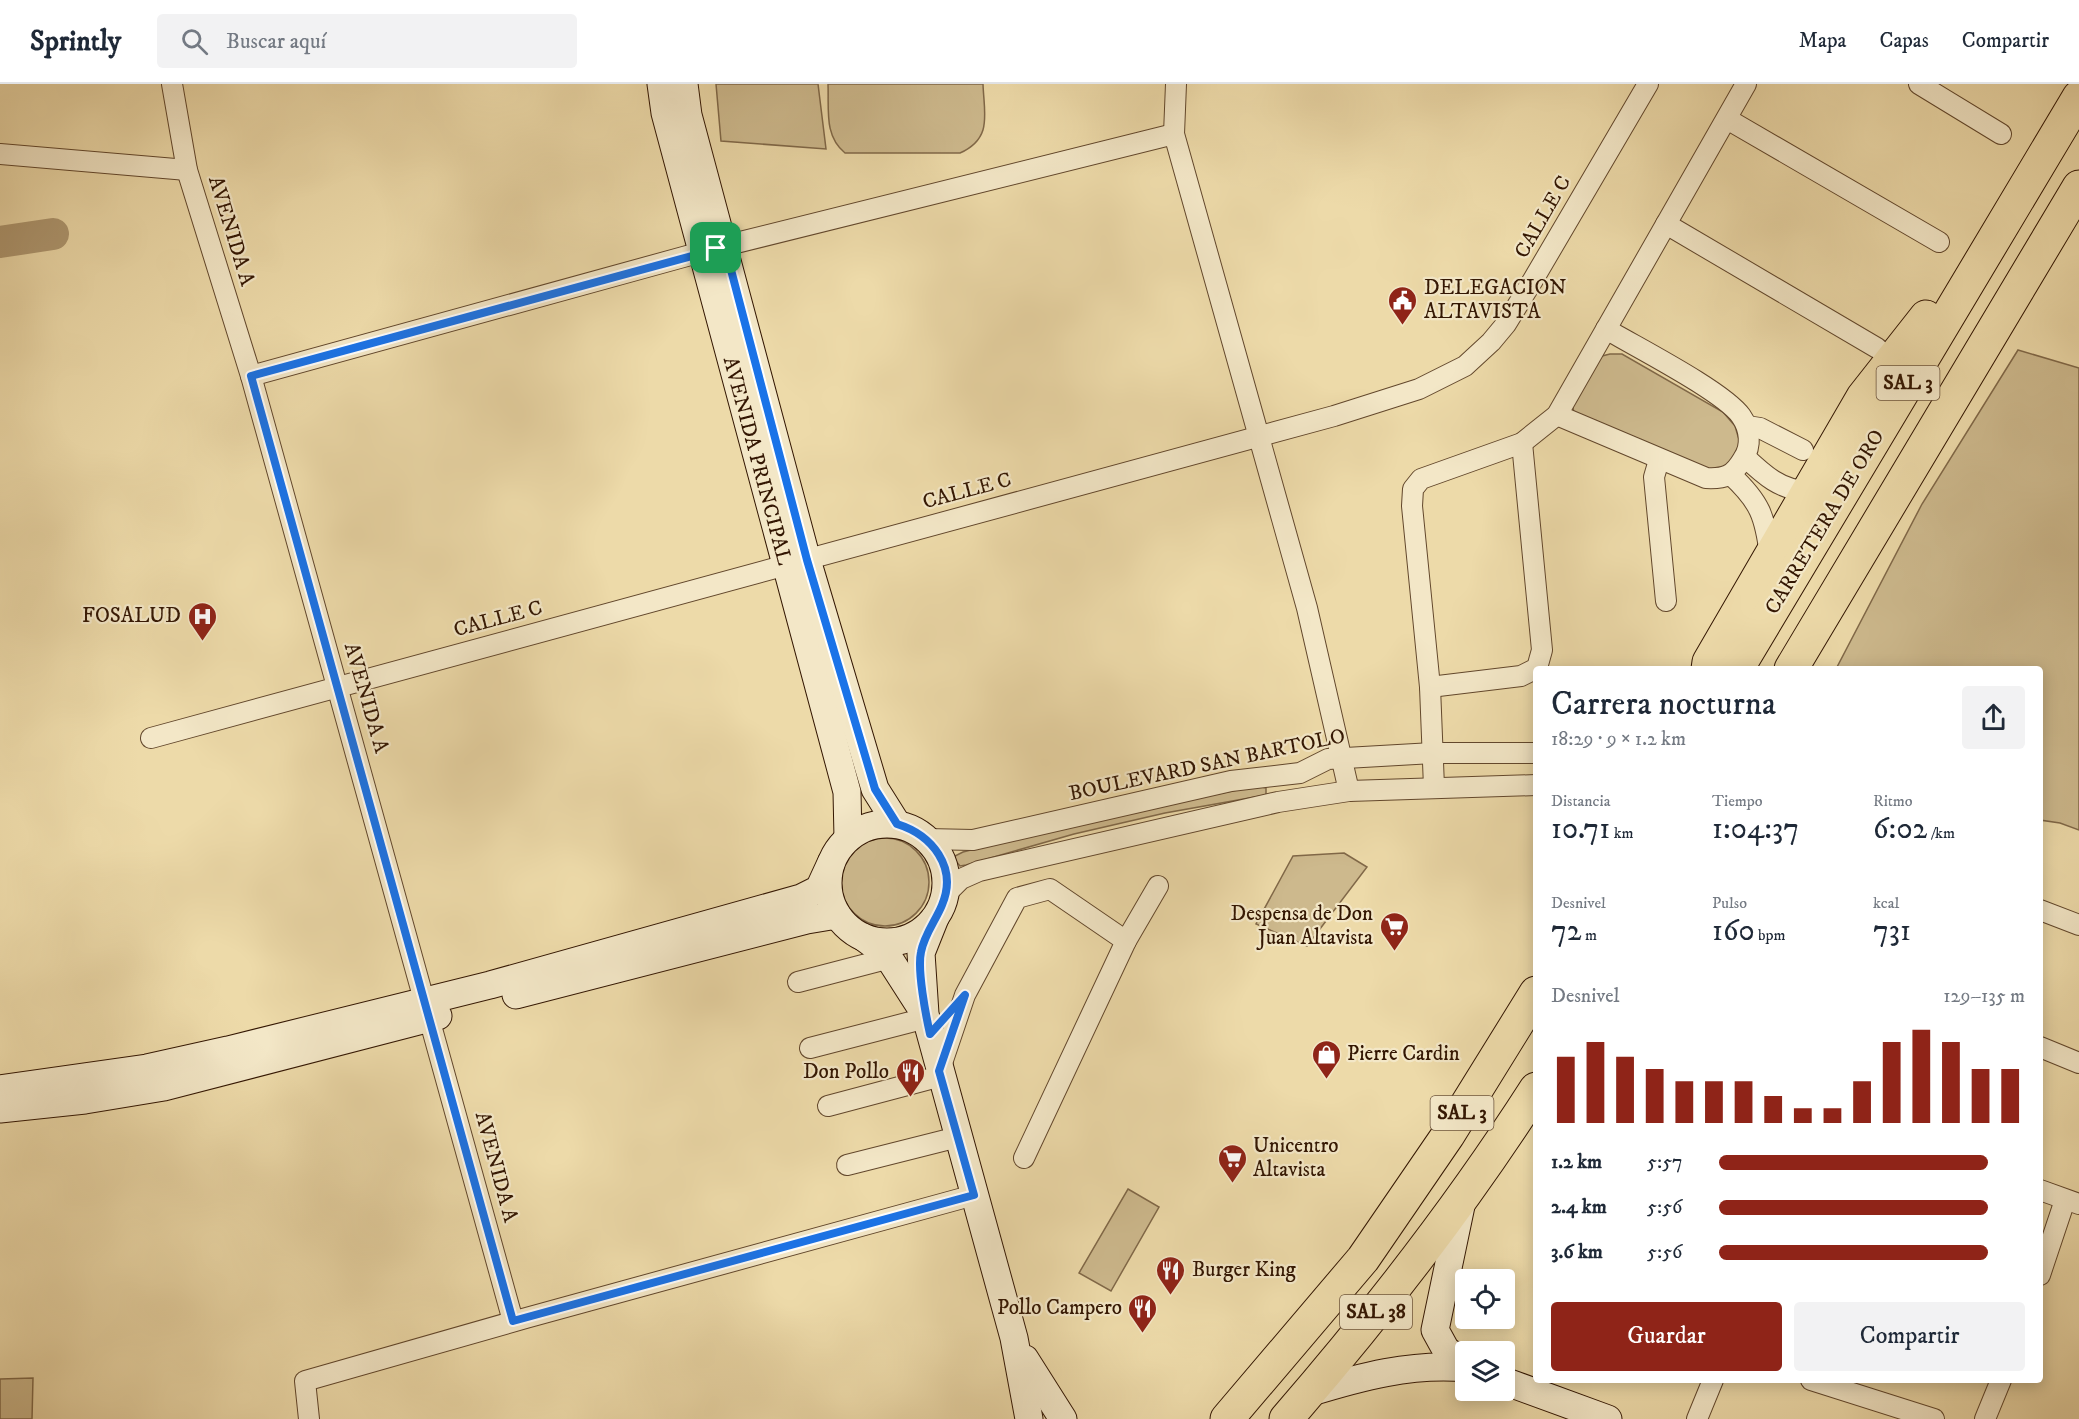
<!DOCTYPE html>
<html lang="es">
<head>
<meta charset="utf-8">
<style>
  :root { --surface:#fff; --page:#f2f2f3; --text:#1f2937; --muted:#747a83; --line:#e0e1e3; --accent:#8f2418 }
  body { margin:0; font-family:"IM FELL DW Pica",serif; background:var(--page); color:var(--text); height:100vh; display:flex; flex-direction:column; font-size:22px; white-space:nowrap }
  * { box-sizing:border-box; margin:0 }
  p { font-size:20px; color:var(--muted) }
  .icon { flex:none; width:33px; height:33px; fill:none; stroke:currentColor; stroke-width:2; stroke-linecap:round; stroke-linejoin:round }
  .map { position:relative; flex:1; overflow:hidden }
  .side { position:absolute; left:1533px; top:582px; width:510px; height:717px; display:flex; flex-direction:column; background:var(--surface); border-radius:6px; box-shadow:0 3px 15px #0003 }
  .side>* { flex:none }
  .buttons { position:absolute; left:1455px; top:1185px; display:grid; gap:12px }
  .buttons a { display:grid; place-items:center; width:60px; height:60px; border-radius:6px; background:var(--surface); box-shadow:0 3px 15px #0003; font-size:30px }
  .pin { position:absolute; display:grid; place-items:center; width:51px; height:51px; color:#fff; margin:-26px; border-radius:12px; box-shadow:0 3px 9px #0006 }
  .round { display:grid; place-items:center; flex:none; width:63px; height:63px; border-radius:6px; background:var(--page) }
  .overview { display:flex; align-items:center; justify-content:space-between; height:102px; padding:0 18px }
  h1 { font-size:33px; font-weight:600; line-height:45px }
  .stats { display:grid; grid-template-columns:repeat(3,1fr); gap:9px; height:102px; padding:6px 18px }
  .stats div { display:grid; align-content:center }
  .stats b { font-size:30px; font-weight:600 }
  .stats small { font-size:16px; font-weight:400 }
  .stats p { font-size:16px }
  .chart { height:168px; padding:12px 18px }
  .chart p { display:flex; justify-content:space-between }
  .chart svg { width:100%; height:108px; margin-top:6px; stroke:var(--accent); stroke-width:6 }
  .cta { display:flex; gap:12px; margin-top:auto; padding:12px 18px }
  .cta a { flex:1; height:69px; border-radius:6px; background:var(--accent); color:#fff; font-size:24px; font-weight:600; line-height:69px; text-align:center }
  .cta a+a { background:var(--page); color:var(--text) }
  ul { padding:0 18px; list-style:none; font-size:20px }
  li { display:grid; grid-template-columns:96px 72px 1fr; align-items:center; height:45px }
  li i { height:15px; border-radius:8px; background:var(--accent) }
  header { display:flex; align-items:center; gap:36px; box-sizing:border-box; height:84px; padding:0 30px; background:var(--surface); border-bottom:2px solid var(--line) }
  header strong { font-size:28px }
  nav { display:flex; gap:33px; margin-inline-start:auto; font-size:21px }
  .search { width:420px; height:54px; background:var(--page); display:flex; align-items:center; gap:15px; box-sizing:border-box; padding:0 21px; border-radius:6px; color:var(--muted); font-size:22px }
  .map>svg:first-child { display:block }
  .green { fill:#cdb98d; stroke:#806848; stroke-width:1.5 }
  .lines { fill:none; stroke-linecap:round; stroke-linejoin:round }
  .river { stroke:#ae9770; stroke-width:32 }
  .street-casing { stroke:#62472c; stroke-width:22 }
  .secondary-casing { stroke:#331602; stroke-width:29 }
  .highway-casing { stroke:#331602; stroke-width:35 }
  .street { stroke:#f3e7c7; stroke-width:20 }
  .secondary { stroke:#f3e7c7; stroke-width:27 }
  .highway { stroke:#eddaa9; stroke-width:33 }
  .route-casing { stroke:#fff; stroke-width:12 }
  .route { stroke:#1a73e8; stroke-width:8 }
  .labels { text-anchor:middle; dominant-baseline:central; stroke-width:4.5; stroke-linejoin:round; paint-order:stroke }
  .shield { fill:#f3e7c7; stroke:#6d553d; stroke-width:1.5 }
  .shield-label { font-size:20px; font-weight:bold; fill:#331602 }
  .street-label { font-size:21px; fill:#331602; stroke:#f3e7c7 }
  .poi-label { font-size:21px; fill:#331602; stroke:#f3e7c7; text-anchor:start }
</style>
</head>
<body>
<header>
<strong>Sprintly</strong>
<div class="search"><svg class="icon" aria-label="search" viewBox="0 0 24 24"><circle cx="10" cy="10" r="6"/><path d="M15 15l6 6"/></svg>Buscar aquí</div>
<nav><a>Mapa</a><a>Capas</a><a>Compartir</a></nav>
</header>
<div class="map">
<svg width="2079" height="1335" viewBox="0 0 2079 1335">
  <rect width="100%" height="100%" fill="#eddaa9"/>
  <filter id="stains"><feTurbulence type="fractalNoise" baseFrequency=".00333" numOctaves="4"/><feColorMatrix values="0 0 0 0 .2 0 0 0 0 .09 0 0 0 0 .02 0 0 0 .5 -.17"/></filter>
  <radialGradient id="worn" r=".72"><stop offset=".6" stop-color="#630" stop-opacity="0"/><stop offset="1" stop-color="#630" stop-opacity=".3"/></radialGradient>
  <!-- green -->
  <g class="green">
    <polygon points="716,0 818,0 826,65 721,57"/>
    <path d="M828,0H983C984,30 993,54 960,69H845C824,52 829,26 828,0Z"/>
    <polygon points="2018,266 2079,284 2079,746 2060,739 2040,736 2040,585 1836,585 1922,420"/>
    <polygon points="1610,270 1622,270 1723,328 1735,342 1740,359 1729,382 1704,388 1575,334 1572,319 1598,273"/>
    <polygon points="1257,702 1266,704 1266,711 1165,729 1074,750 966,781 960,782 955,776 955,772 963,768 1078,738"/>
    <circle cx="885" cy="798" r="44"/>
    <polygon points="1344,769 1367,783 1307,862 1256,840 1293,772"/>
    <polygon points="1128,1105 1159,1123 1111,1207 1079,1189"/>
    <polygon points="33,1294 32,1335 0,1335 0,1295"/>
  </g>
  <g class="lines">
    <!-- river -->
    <polyline class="river" points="0,158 53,150"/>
    <defs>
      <g id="street">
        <polyline points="172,0 187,86 251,292 513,1237"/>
        <polyline points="1176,0 1174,50 1307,524 1349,707"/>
        <polyline points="1919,0 2001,50"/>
        <polyline points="1727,35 1939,158"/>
        <polyline points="0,70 187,86"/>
        <polyline points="1666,140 1877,264"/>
        <polyline points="251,292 716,164 1174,50"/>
        <path d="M1557,331L1706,394C1725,395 1733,392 1743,375C1752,362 1750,345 1741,332C1723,307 1636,263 1606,245"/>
        <polyline points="1747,342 1760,344 1803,366"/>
        <path d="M1745,373C1763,390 1781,407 1808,407"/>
        <polyline points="1659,376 1654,393 1666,517"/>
        <path d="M1731,391C1760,418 1765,432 1770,471"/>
        <polyline points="1430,603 1521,592 1537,584 1542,566 1522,359"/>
        <polyline points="151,654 1334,332 1419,305 1465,282 1491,258 1506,240 1533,196 1648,0"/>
        <polyline points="1434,703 1430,603 1412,422 1413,405 1421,395 1522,359 1557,331 1746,0"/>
        <polyline points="927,755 973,756 1231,697 1300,689 1328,675 1433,669 1536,669"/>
        <polyline points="945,811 961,795 979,787 1278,718 1349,707 1536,701"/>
        <polyline points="2040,826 2079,841"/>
        <polyline points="798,898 890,874"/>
        <polyline points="2040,963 2079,979"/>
        <polyline points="810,964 926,934"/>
        <polyline points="940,985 965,911 1017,814 1050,805 1126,857"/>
        <polyline points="828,1022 941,992"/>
        <polyline points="1024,1074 1126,857 1158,802"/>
        <polyline points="847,1081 958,1053"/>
        <polyline points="2040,1106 2079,1120"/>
        <polyline points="2040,1191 2065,1116"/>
        <polyline points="1811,1296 1934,1335"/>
        <polyline points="309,1335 305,1297 526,1234 974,1111"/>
        <polyline points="1697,1335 1713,1296"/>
        <polyline points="1985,1335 2001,1296"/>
      </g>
      <g id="secondary">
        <polyline points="661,0 665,29 847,708 848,754"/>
        <polyline points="684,0 688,31 807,476 875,705 897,740"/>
        <circle cx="887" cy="799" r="59"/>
        <polyline points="935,834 921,869 925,930 1014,1254 1029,1335"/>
        <polyline points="863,853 887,871 923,927"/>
        <polyline points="516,911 807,836 837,831"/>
        <polyline points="0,1005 147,984 228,966 490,901 801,814 819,805 831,779"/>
        <polyline points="0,1025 85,1016 164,1003 438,932"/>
        <polyline points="1462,1117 1435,1246 1446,1266 1466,1280"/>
        <polyline points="1025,1275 1063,1335"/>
        <polyline points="1504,1297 1608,1335"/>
        <path d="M1308,1309C1360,1293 1411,1279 1466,1284"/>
      </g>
      <g id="highway">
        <polyline points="1708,585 1709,578 1863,313 1926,233"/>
        <polyline points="1737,585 2079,13"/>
        <polyline points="1791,585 2079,103"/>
        <polyline points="1227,1335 1363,1175 1448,1051 1536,909"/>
        <path d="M1286,1335C1377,1230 1461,1122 1536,1005"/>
      </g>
    </defs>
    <!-- street casing -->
    <use href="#street" class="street-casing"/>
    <!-- secondary casing -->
    <use href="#secondary" class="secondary-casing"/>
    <!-- highway casing -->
    <use href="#highway" class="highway-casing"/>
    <!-- street -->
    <use href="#street" class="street"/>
    <!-- secondary -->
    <use href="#secondary" class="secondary"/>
    <!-- highway -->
    <use href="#highway" class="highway"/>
  </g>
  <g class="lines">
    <defs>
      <path id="route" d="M725,163L807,476L875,705L897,740C932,751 958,783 942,821C936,836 924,851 921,868C917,886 926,932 930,950L965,911L939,987L974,1111L513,1237L251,292Z"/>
    </defs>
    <!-- route casing -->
    <use href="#route" class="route-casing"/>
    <!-- route -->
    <use href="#route" class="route"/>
  </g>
  <!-- icons -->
  <defs>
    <symbol id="civic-pin" viewBox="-11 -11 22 30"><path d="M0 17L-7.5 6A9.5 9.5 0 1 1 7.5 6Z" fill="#8f2418" stroke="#f3e7c7"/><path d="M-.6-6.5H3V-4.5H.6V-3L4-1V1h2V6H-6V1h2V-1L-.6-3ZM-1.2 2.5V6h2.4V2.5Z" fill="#fff"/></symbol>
    <symbol id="hospital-pin" viewBox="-11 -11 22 30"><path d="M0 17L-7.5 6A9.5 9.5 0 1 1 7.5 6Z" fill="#8f2418" stroke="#f3e7c7"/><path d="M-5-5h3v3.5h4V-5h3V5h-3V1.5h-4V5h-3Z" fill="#fff"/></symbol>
    <symbol id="supermarket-pin" viewBox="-11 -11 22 30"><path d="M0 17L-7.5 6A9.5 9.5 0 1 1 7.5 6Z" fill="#8f2418" stroke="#f3e7c7"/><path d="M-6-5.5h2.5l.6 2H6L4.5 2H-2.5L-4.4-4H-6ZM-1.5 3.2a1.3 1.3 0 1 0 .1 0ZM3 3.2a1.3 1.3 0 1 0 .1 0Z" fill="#fff"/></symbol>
    <symbol id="shop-pin" viewBox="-11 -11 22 30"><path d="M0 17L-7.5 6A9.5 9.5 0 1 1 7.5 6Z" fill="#8f2418" stroke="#f3e7c7"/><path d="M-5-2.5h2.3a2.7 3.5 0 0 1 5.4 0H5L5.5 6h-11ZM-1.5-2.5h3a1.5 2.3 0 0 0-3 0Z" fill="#fff"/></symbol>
    <symbol id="restaurant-pin" viewBox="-11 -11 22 30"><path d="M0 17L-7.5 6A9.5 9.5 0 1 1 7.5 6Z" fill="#8f2418" stroke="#f3e7c7"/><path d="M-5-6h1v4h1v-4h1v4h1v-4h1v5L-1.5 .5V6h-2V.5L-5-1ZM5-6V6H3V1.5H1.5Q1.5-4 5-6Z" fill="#fff"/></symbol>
  </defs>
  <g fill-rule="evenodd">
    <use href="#civic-pin" x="1386" y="200" width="33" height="45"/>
    <use href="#hospital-pin" x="186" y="516" width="33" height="45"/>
    <use href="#supermarket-pin" x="1378" y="826" width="33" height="45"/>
    <use href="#shop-pin" x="1310" y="954" width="33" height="45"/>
    <use href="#restaurant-pin" x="894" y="972" width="33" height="45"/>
    <use href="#supermarket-pin" x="1216" y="1058" width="33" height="45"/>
    <use href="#restaurant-pin" x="1154" y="1170" width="33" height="45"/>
    <use href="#restaurant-pin" x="1126" y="1208" width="33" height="45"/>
  </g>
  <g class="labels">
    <!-- shield labels -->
    <g class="shield">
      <rect x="1876.5" y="282" width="63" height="34" rx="4.5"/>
      <rect x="1430.5" y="1012" width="63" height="34" rx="4.5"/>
      <rect x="1340" y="1211" width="72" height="34" rx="4.5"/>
    </g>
    <g class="shield-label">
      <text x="1908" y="299">SAL 3</text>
      <text x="1462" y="1029">SAL 3</text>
      <text x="1376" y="1228">SAL 38</text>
    </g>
    <!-- street labels -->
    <g class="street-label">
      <text transform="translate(1543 133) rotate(-60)">CALLE C</text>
      <text transform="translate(231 147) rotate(73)">AVENIDA A</text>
      <text transform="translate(757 377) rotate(75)">AVENIDA PRINCIPAL</text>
      <text transform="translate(967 407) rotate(-15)">CALLE C</text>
      <text transform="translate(1825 438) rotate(-59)">CARRETERA DE ORO</text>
      <text transform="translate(498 535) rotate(-15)">CALLE C</text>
      <text transform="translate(366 614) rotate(74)">AVENIDA A</text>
      <text transform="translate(1207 681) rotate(-12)">BOULEVARD SAN BARTOLO</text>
      <text transform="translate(496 1083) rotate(75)">AVENIDA A</text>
    </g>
    <!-- poi labels -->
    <g class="poi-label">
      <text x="1424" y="204">DELEGACION<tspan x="1424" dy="24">ALTAVISTA</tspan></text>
      <text x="181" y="532" text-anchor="end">FOSALUD</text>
      <text x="1373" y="830" text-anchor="end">Despensa de Don<tspan x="1373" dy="24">Juan Altavista</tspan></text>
      <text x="1347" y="970">Pierre Cardin</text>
      <text x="889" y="988" text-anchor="end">Don Pollo</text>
      <text x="1253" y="1062">Unicentro<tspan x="1253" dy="24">Altavista</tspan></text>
      <text x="1192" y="1186">Burger King</text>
      <text x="1122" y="1224" text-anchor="end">Pollo Campero</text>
    </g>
  </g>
  <rect width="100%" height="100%" filter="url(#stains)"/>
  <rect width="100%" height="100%" fill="url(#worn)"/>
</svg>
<div class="buttons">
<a><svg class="icon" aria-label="locate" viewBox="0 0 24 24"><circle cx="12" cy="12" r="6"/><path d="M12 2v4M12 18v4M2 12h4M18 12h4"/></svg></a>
<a><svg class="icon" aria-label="layers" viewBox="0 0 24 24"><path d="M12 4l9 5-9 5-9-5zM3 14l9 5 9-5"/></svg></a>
</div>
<div class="pin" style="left:716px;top:164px;background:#1e9e55"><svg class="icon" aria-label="arrive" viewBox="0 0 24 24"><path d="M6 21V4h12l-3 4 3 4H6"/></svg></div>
<section class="side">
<div class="overview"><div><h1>Carrera nocturna</h1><p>18:29 · 9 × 1.2 km</p></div><a class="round"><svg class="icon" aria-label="share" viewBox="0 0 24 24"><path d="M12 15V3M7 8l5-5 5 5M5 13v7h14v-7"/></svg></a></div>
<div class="stats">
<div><p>Distancia</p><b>10.71<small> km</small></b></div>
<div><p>Tiempo</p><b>1:04:37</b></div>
<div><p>Ritmo</p><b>6:02<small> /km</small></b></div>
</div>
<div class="stats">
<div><p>Desnivel</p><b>72<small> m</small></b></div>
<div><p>Pulso</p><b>160<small> bpm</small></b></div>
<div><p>kcal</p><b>731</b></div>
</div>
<div class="chart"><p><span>Desnivel</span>129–135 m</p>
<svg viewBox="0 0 160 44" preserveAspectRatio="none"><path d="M5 44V17M15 44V11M25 44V17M35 44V22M45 44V27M55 44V27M65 44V27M75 44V33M85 44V38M95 44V38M105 44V27M115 44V11M125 44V6M135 44V11M145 44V22M155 44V22"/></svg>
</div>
<ul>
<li><b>1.2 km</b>5:57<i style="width:88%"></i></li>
<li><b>2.4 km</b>5:56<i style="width:88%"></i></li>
<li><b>3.6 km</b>5:56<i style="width:88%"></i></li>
</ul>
<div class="cta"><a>Guardar</a><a>Compartir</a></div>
</section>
</div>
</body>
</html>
